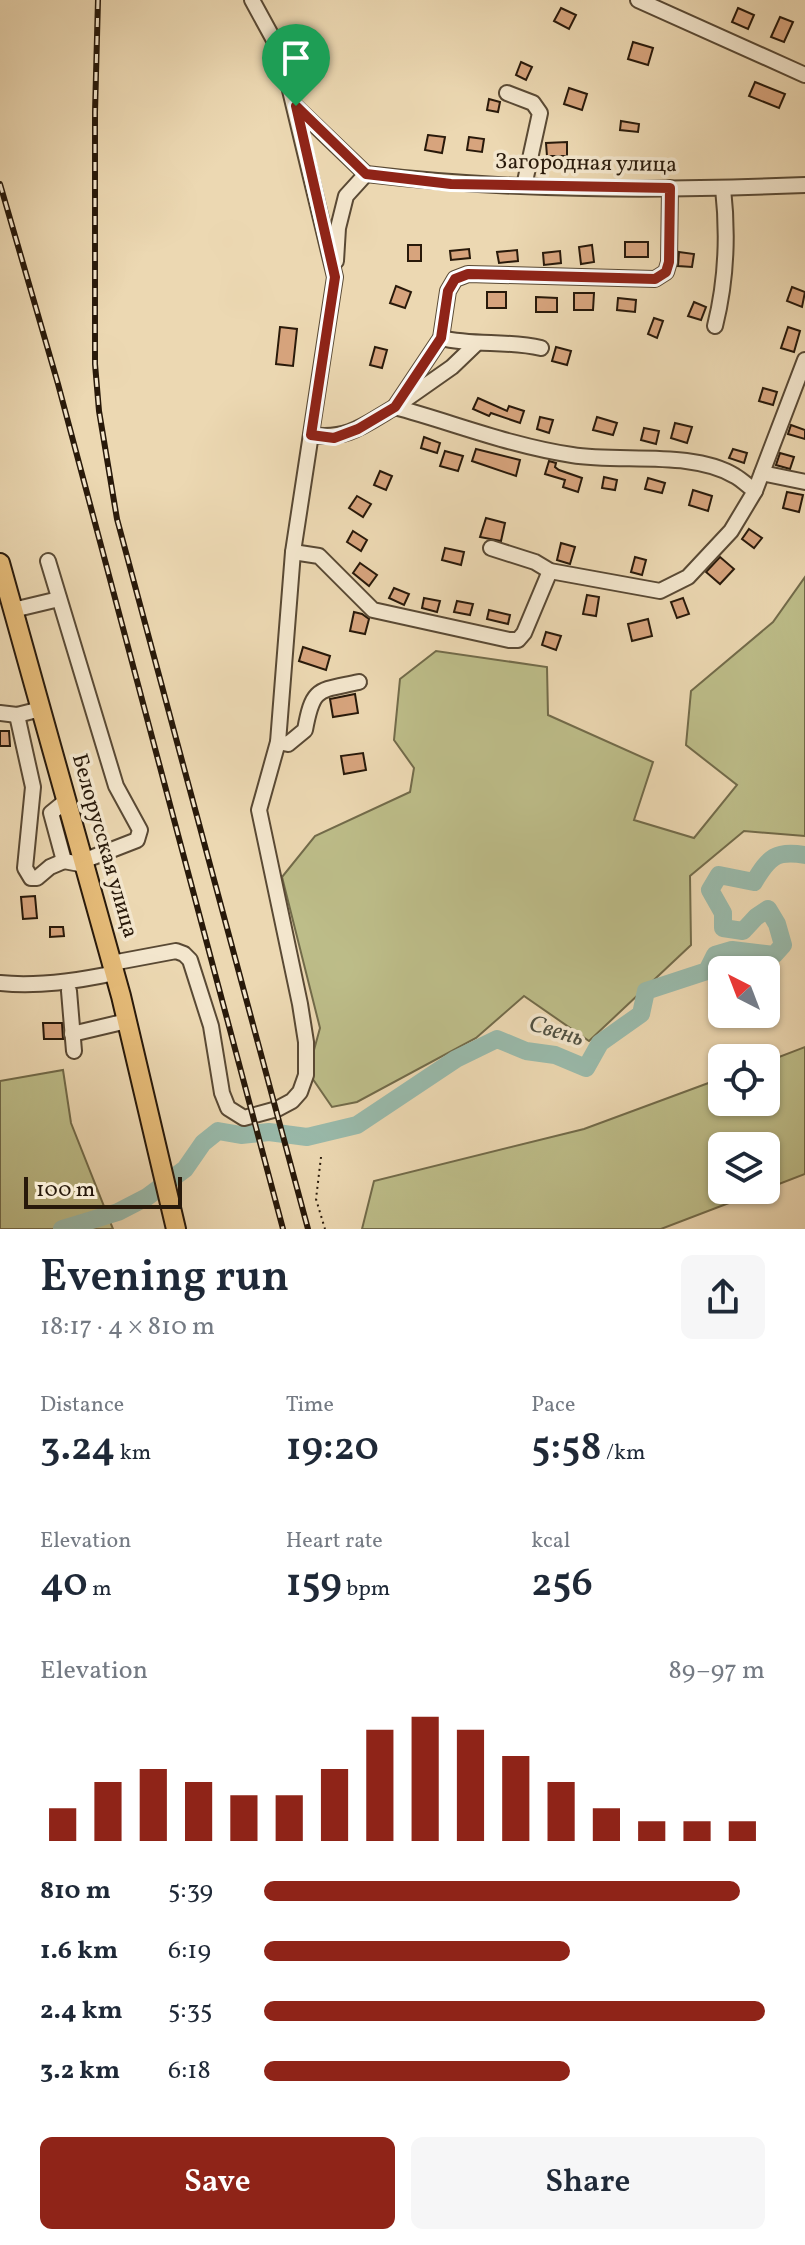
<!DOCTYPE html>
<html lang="en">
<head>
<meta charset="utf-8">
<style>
  :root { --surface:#fff; --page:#f6f6f7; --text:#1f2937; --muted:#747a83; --accent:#8f2418 }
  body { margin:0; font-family:Vollkorn,serif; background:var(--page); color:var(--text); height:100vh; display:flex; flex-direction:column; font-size:30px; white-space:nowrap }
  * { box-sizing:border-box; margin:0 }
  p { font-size:26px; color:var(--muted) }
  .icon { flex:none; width:44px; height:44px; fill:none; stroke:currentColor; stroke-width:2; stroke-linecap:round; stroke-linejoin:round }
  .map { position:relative; height:1229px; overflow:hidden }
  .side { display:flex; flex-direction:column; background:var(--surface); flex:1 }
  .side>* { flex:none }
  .needle { width:52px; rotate:318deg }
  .fabs { position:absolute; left:708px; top:956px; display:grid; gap:16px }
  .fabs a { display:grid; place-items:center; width:72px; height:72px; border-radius:12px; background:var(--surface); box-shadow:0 2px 6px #0004; font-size:40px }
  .scale { position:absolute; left:24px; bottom:20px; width:158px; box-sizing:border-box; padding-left:8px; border:4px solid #28190a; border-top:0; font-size:22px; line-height:28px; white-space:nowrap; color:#28190a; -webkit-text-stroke:6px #f3e6cd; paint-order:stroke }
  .pin { position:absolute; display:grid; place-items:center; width:68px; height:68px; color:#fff; margin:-82px -34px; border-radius:50% 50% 50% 0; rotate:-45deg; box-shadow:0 0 8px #0007 }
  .pin .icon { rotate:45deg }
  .round { display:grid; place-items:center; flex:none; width:84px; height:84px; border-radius:12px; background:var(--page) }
  .headline { display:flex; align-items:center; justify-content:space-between; height:136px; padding:0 40px }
  h1 { font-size:44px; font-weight:600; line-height:60px }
  .metrics { display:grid; grid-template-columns:repeat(3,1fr); gap:12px; height:136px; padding:8px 40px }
  .metrics div { display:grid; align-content:center }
  .metrics b { font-size:40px; font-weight:600 }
  .metrics small { font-size:22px; font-weight:400 }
  .metrics p { font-size:22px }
  .chart { height:224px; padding:16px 40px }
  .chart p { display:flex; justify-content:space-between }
  .chart svg { width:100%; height:144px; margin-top:8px; stroke:var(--accent); stroke-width:6 }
  .button { display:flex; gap:16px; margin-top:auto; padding:16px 40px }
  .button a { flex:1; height:92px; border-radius:12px; background:var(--accent); color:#fff; font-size:32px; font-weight:600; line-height:92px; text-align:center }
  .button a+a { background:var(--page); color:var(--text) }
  ul { padding:0 40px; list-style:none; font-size:26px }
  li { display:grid; grid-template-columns:128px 96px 1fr; align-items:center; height:60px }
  li i { height:20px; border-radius:10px; background:var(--accent) }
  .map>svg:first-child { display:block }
  .green { fill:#bdbd89; stroke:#726b4a; stroke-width:2 }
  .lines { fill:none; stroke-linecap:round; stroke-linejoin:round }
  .river { stroke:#99baab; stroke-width:18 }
  .building { fill:#d7a47d; stroke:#28190a; stroke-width:2 }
  .minor-casing { stroke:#594934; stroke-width:18 }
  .major-casing { stroke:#28190a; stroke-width:22 }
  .path { stroke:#28190a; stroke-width:2; stroke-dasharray:2 4; stroke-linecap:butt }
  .minor { stroke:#f3e6cd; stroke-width:14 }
  .major { stroke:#e6bc79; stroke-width:18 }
  .rail-casing { stroke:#28190a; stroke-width:6 }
  .rail { stroke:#f3e6cd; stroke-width:3; stroke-dasharray:9; stroke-linecap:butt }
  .route-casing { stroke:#fff; stroke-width:16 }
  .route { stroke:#8f2418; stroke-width:10 }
  .labels { text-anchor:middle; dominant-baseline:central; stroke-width:7; stroke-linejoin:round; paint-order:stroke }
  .street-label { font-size:22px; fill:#28190a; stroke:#f3e6cd }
  .water-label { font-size:24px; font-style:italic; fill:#505142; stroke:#f3e6cd }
</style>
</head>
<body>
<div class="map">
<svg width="805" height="1229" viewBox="0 0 805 1229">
  <rect width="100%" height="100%" fill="#ecd8b2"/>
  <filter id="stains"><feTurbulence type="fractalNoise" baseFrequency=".0025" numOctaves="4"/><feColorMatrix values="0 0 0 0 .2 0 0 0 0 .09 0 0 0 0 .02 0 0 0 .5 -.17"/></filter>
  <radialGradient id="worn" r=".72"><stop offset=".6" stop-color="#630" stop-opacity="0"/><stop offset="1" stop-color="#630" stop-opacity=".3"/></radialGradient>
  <!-- green -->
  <g class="green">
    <polygon points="805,577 805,836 744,831 690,876 691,945 589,1041 524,996 476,1038 357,1102 332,1107 308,1072 320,1028 282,877 315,836 410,792 414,768 394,740 400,679 436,651 547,667 548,715 653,762 634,820 694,838 737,785 686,745 691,691 773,622"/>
    <polygon points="805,1047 805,1174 766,1189 766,1146 722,1146 722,1190 763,1190 661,1229 362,1229 374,1181 584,1129 722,1078 722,1102 766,1102 766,1062"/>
    <polygon points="63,1070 71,1123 113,1229 0,1229 0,1081"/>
  </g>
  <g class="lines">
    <!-- river -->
    <path class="river" d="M62,1229L118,1212L147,1197L185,1169L203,1143L218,1131L241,1135L269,1132L307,1137L357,1125L456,1059L497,1039L526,1051L555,1055L586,1068L600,1043L641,1014L646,991L707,971L715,955L732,950L774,955L783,945L777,924L768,909L756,917L743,931L723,928V913L710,890L719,875L754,882C769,857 776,850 805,855"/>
  </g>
  <!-- building -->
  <g class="building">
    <polygon points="561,8 576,15 569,29 554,21"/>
    <polygon points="738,8 754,15 748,29 732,22"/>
    <polygon points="780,17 793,22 784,42 771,37"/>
    <polygon points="633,42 653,48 648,65 628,59"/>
    <polygon points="521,62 532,67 526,80 516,75"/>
    <polygon points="755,82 785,94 779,108 749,96"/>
    <polygon points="569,88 587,94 582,110 564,104"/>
    <polygon points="489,99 500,102 498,112 487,110"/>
    <polygon points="621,121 639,124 638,132 620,130"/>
    <polygon points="428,135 445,137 442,153 425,150"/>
    <polygon points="469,137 484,139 482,152 467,150"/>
    <polygon points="567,142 567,156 547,156 546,143"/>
    <rect x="625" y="242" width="23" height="15"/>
    <rect x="408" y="245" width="13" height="16"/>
    <polygon points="592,245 594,262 581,264 579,247"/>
    <polygon points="469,249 470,258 451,260 450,251"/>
    <polygon points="517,250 518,261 499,263 497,252"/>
    <polygon points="560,251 561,263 544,265 543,253"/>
    <polygon points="679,252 694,254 692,267 678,266"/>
    <polygon points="396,286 411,292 405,308 390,303"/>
    <polygon points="792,287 805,292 802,307 787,301"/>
    <rect x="487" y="292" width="19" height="16"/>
    <polygon points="574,293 594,293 593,310 574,310"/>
    <polygon points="536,297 557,298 557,312 536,312"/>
    <polygon points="618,298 636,300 635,312 617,310"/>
    <polygon points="694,302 706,307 701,320 688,316"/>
    <polygon points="654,318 663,321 657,338 648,334"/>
    <polygon points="280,327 297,329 293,366 276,364"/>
    <polygon points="788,327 800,331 794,352 781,348"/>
    <polygon points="375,347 387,350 382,368 370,365"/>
    <polygon points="556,347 571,351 567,365 552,361"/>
    <polygon points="763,388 777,392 773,405 759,401"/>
    <polygon points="478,398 507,411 509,406 524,411 520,423 491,413 489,416 473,409"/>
    <polygon points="540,417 553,420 549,433 537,429"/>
    <polygon points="597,417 617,423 613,435 593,430"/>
    <polygon points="675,423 692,427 687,443 671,438"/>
    <polygon points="791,425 805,430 805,439 788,434"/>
    <polygon points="644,428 659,431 656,444 641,440"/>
    <polygon points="424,437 440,443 437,453 421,448"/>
    <polygon points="476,449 520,460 516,476 472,461"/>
    <polygon points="733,449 747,453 744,463 729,458"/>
    <polygon points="445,451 463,456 458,471 440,466"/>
    <polygon points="780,453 794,457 790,469 776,465"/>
    <polygon points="549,461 556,463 555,467 559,470 582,478 578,492 563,487 565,480 545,474"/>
    <polygon points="380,471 392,476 386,490 374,485"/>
    <polygon points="604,477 617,480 615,490 602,488"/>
    <polygon points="648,478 665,483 662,493 645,489"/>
    <polygon points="693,490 712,496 708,511 689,505"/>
    <polygon points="787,492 803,495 799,512 783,508"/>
    <polygon points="357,496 371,504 363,517 349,508"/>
    <polygon points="486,518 505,523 501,541 480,537"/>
    <polygon points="749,529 762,538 754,548 742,539"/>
    <polygon points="353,531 367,540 361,551 347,542"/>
    <polygon points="561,543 575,547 570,564 557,560"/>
    <polygon points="445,548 464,552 461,565 442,560"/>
    <polygon points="635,557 646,560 642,575 631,572"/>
    <polygon points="720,557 734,569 720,584 706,572"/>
    <polygon points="360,563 377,575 369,586 353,573"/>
    <polygon points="394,588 409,594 404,605 389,598"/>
    <polygon points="587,595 599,597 596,616 583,614"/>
    <polygon points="424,598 440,601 437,612 422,608"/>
    <polygon points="683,598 689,614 677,618 671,602"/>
    <polygon points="457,601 473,604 470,615 454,612"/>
    <polygon points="489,610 510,615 508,624 487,619"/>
    <polygon points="354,612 362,614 369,619 365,634 350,631"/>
    <polygon points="648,619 652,636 632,641 628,624"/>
    <polygon points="546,632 561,636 556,650 542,645"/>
    <polygon points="303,647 330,656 326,670 299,661"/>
    <polygon points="355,694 358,713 333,717 330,699"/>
    <polygon points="0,731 9,731 10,746 0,746"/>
    <polygon points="363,753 366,770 344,774 341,756"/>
    <polygon points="35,896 37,918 23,919 21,897"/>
    <polygon points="50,927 63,927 64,936 50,937"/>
    <polygon points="43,1023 62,1023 63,1039 44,1039"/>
  </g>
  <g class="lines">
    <defs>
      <g id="minor">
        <polyline points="638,0 805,75"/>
        <polyline points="507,93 533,103 540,113 524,186"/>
        <polyline points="296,107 366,174"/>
        <path d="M366,174C511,191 659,191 805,185"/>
        <polyline points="336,261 338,228 346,196 366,174"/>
        <path d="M715,326C726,282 728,233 723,188"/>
        <path d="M441,338C474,346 507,340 541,348"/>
        <polyline points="405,400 452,367 477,343"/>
        <polyline points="395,407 441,338 448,291 455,279 468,274 655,279 666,272 669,262 670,188"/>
        <path d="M311,435C349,440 364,425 395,407C454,423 511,446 572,455C620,463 693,450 735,476C742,480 748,486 755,491"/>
        <polyline points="762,473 805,482"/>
        <polyline points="491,548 535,562 550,571 660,591 688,577 731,531 755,491 805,360"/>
        <polyline points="293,552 319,556 373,610 509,640 518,640 524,633 550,571"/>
        <polyline points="48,561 116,786 140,830 137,840 83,861"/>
        <polyline points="13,610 59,599"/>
        <polyline points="0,713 17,715 41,709"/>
        <polyline points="17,715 33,787 25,868 31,878 37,878 50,867 64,861"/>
        <path d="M278,742L288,744L305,730C313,686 318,691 359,682"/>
        <polyline points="67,800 51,813 64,861 85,865"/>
        <polyline points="112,963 176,951 184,954 190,960 211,1026 222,1093 228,1108 244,1118 277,1109 292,1101 300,1092 306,1075 306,1042 300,1004 259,810 278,742 293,552 335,277 281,53 252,0"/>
        <path d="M0,983C38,987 77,981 115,973"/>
        <polyline points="69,991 74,1051"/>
        <polyline points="72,1034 127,1021"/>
      </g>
      <polyline id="major" points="0,563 121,996 176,1229"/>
    </defs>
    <!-- minor casing -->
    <use href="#minor" class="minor-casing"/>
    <!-- major casing -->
    <use href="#major" class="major-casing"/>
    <!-- path -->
    <polyline class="path" points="321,1157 316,1199 325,1229"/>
    <!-- minor -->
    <use href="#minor" class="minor"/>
    <!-- major -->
    <use href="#major" class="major"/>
    <defs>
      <g id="rail">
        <polyline points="98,0 95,112 95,364 99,411 117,519 308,1229"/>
        <polyline points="0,184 58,384 283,1229"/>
      </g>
    </defs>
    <!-- rail casing -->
    <use href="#rail" class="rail-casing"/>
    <!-- rail -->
    <use href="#rail" class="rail"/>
  </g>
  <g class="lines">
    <defs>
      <polygon id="route" points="296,106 366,174 451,184 670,188 669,262 666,272 655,279 468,274 455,279 448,291 441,338 395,407 358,429 334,438 311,435 335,277"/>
    </defs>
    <!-- route casing -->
    <use href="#route" class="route-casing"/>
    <!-- route -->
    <use href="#route" class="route"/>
  </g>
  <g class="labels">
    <!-- street labels -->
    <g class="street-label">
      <text transform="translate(586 164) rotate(1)">Загородная улица</text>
      <text transform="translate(104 846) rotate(74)">Белорусская улица</text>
    </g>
    <!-- water labels -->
    <g class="water-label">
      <text transform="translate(556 1032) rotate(17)">Свень</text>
    </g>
  </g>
  <rect width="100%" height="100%" filter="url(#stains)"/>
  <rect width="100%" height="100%" fill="url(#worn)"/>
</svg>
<div class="fabs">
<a><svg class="needle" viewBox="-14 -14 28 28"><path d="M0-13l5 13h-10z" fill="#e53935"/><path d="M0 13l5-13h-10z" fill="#747a83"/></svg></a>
<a><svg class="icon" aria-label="locate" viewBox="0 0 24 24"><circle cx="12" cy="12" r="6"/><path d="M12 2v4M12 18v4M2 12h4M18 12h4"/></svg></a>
<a><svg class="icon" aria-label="layers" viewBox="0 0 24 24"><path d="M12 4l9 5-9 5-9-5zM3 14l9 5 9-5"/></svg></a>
</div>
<div class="scale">100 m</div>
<div class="pin" style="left:296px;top:106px;background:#1e9e55"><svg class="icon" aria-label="arrive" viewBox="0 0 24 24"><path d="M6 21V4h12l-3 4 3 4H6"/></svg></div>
</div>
<section class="side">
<div class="headline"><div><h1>Evening run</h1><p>18:17 · 4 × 810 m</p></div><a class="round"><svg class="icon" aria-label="share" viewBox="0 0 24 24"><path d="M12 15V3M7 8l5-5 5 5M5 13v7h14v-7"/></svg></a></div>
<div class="metrics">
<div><p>Distance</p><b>3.24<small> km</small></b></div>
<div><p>Time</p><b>19:20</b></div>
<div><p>Pace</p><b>5:58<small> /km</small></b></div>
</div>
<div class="metrics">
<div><p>Elevation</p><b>40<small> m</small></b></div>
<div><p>Heart rate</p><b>159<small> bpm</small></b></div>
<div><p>kcal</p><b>256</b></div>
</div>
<div class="chart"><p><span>Elevation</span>89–97 m</p>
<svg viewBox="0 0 160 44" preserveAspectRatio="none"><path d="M5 44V34M15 44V26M25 44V22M35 44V26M45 44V30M55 44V30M65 44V22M75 44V10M85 44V6M95 44V10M105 44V18M115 44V26M125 44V34M135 44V38M145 44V38M155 44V38"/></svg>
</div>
<ul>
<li><b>810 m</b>5:39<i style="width:95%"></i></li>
<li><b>1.6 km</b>6:19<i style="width:61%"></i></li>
<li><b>2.4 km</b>5:35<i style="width:100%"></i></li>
<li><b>3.2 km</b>6:18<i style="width:61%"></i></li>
</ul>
<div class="button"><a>Save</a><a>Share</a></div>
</section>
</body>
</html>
